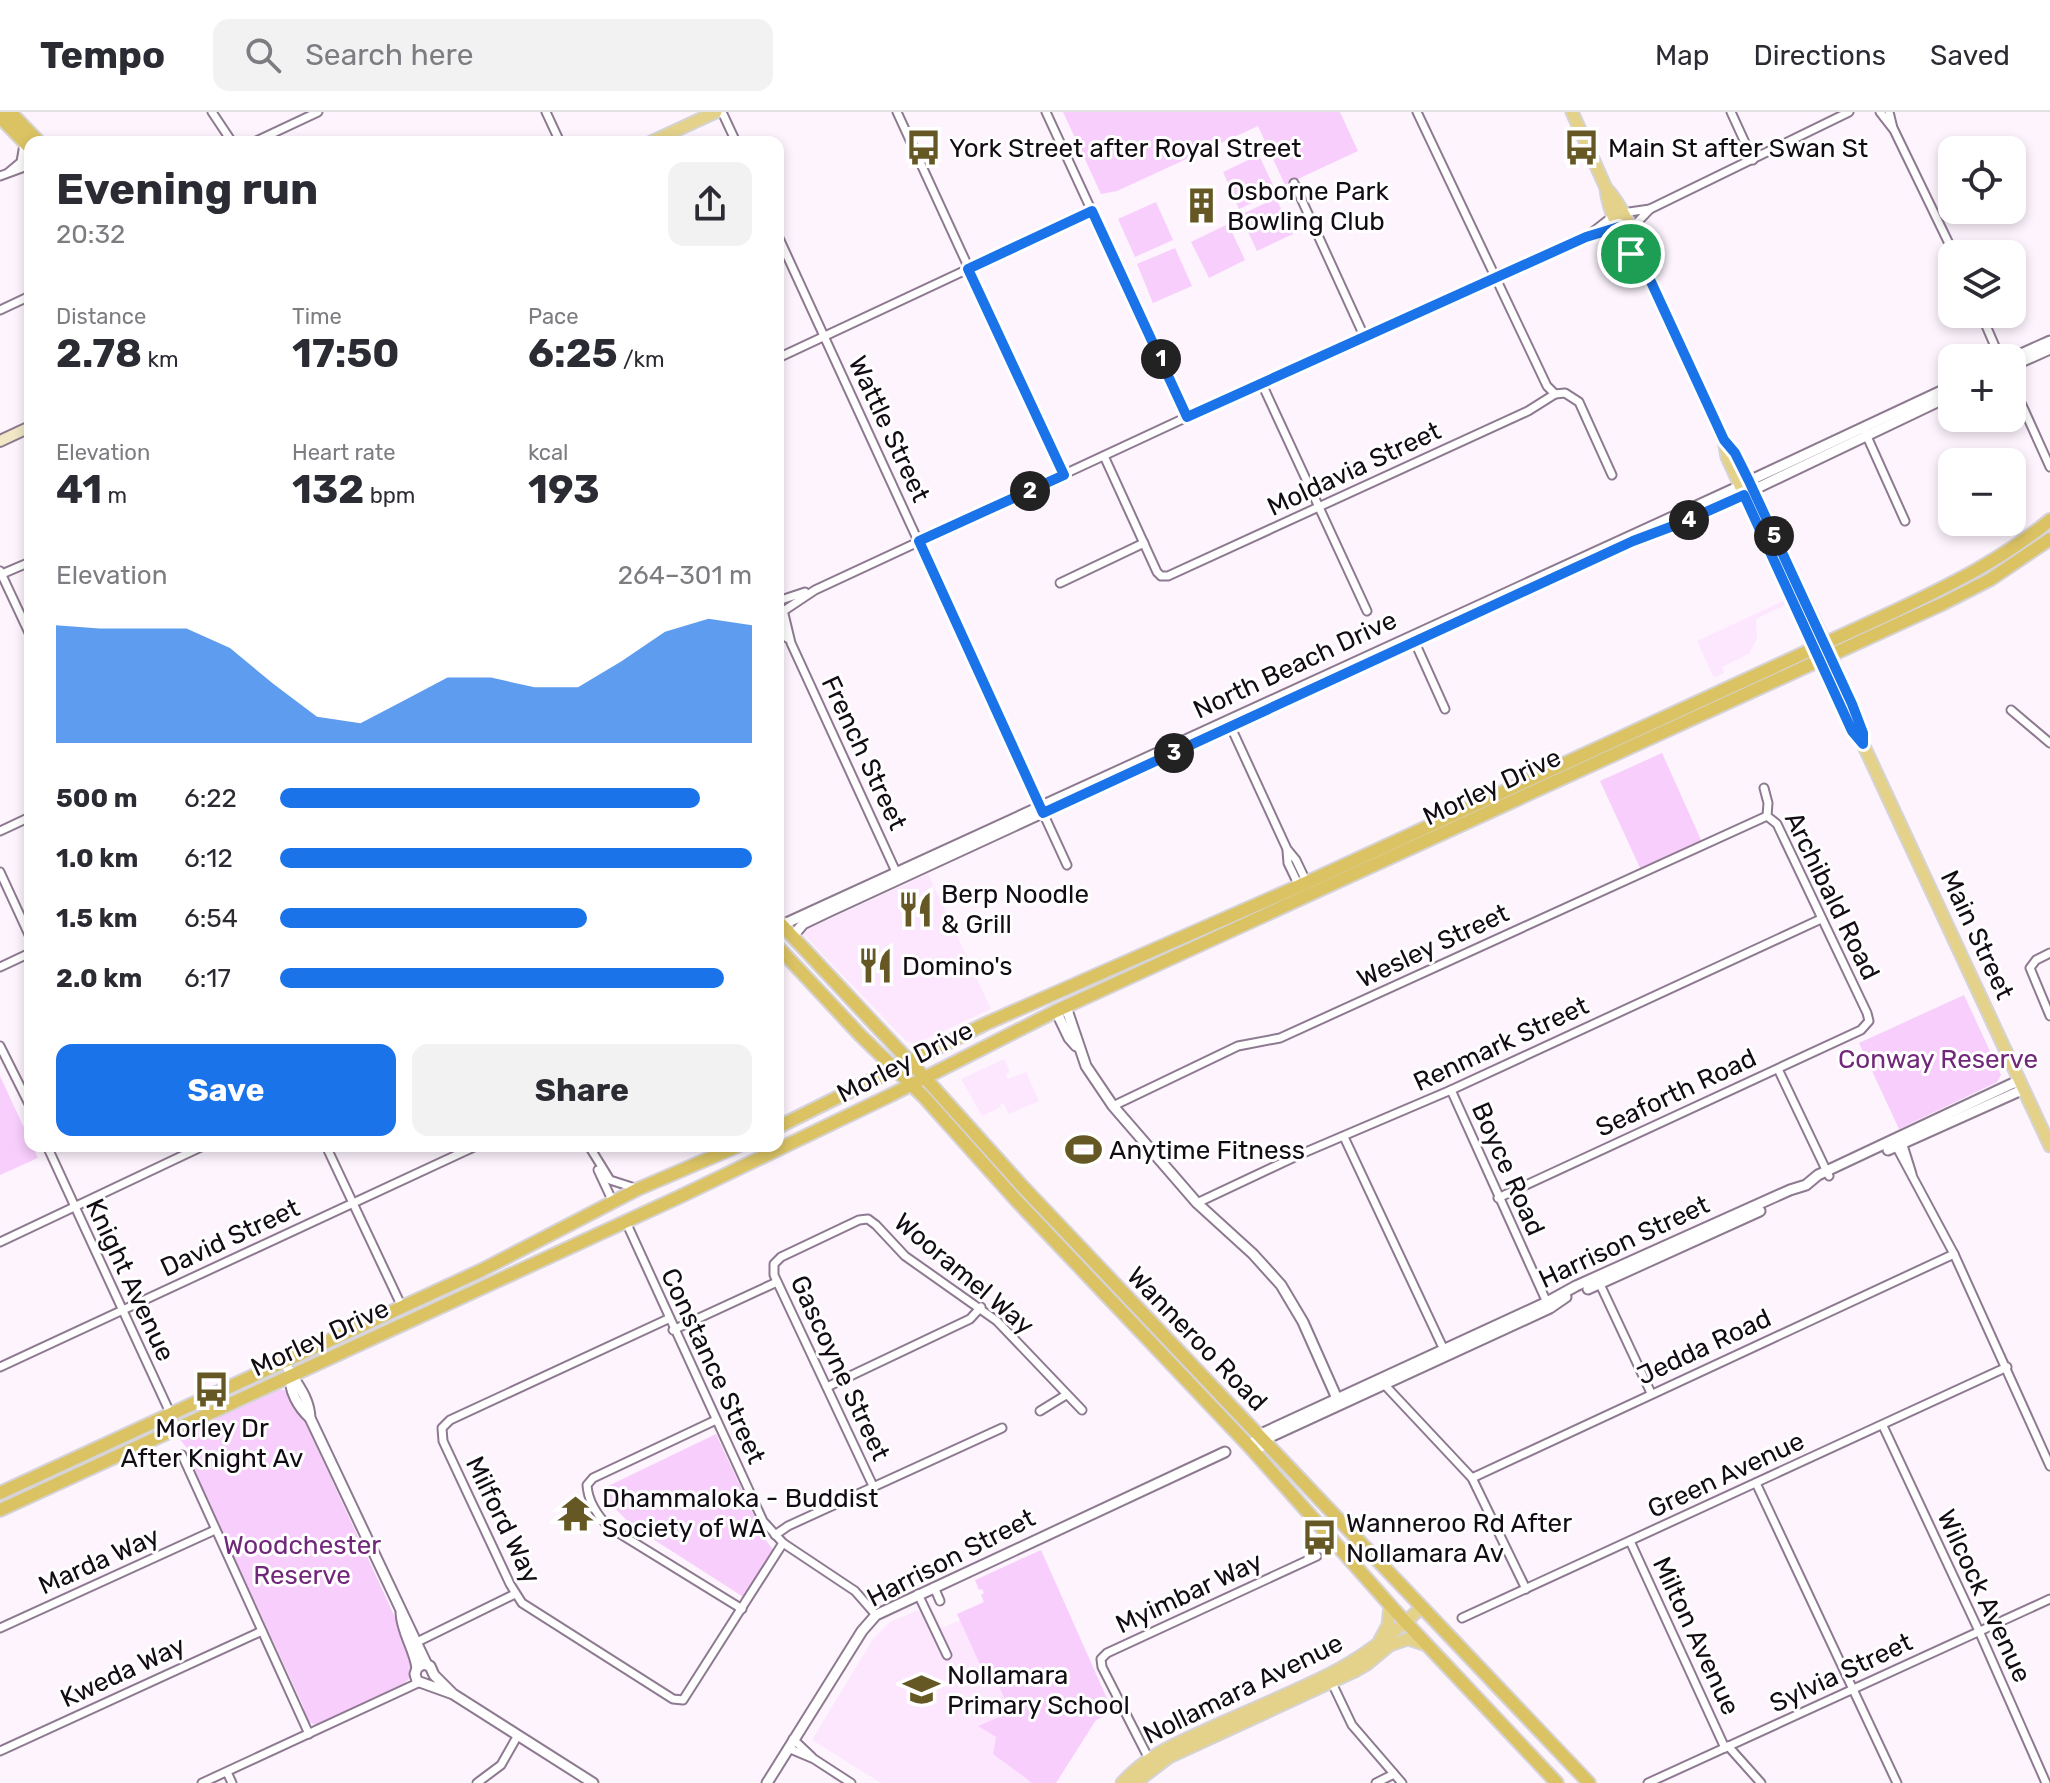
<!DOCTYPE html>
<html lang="en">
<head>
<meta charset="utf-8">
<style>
  :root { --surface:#fff; --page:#f2f2f3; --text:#2b2b33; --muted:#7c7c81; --line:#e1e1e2; --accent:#1a73e8 }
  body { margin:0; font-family:Rubik,sans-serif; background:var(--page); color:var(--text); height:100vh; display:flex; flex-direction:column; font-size:30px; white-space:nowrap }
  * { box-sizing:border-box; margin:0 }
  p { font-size:26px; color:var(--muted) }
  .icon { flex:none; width:44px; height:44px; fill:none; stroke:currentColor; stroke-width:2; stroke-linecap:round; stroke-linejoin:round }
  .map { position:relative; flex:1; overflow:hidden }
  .panel { position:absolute; left:24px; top:24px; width:760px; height:1016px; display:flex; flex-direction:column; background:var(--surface); border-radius:16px; box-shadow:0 4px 12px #0003 }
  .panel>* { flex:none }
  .tools { position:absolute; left:1938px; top:24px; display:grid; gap:16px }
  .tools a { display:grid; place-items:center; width:88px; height:88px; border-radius:16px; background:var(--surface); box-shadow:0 4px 12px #0003; font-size:40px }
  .pin { position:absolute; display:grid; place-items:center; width:68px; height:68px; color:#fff; margin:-34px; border:4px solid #fff; border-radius:50%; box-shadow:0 2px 8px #0007 }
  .km { position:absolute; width:40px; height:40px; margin:-20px; border-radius:50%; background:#222; color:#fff; font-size:22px; line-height:40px; text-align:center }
  .round { display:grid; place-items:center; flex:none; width:84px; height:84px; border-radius:16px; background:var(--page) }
  .overview { display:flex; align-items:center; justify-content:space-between; height:136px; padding:0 32px }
  h1 { font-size:44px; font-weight:700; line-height:60px }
  .figures { display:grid; grid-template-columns:repeat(3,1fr); gap:12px; height:136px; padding:8px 32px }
  .figures div { display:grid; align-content:center }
  .figures b { font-size:40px; font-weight:700 }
  .figures small { font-size:22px; font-weight:400 }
  .figures p { font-size:22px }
  .chart { height:224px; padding:16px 32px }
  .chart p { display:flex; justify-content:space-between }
  .chart svg { width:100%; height:144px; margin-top:8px; fill:var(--accent); opacity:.7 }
  .action { display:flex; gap:16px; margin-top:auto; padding:16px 32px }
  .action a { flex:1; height:92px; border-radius:16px; background:var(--accent); color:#fff; font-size:32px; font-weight:700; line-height:92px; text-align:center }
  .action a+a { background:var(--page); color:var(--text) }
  ul { padding:0 32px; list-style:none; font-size:26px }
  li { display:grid; grid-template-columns:128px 96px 1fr; align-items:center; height:60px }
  li i { height:20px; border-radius:10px; background:var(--accent) }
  header { display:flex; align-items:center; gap:48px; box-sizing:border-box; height:112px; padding:0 40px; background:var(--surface); border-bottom:2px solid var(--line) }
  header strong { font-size:38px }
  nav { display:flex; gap:44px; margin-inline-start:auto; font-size:28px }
  .search { width:560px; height:72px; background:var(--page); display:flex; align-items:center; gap:20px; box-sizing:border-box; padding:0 28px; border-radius:16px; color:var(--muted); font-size:30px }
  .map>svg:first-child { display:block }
  .built { fill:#fde7ff }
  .green { fill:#f8cefc }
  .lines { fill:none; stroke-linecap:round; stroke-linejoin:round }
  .minor-casing { stroke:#8e7a90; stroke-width:11 }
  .tertiary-casing { stroke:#8e7a90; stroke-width:13 }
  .secondary-casing { stroke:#8e7a90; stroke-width:14 }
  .primary-casing { stroke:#d5d3d5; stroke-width:15 }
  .trunk-casing { stroke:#d5d3d5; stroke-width:16 }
  .minor { stroke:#fff; stroke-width:7 }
  .tertiary { stroke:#fff; stroke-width:9 }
  .secondary { stroke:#f2e8c5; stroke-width:10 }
  .primary { stroke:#e4d28b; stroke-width:11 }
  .trunk { stroke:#dbc364; stroke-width:12 }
  .route-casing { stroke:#fff; stroke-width:16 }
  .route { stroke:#1a73e8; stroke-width:10 }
  .labels { text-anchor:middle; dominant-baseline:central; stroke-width:6; stroke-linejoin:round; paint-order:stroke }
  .poi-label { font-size:26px; fill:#130c14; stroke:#fff; text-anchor:start }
  .street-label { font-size:26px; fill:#130c14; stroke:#fff }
  .park-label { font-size:26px; fill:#71277a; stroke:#fff }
</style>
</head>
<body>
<header>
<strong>Tempo</strong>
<div class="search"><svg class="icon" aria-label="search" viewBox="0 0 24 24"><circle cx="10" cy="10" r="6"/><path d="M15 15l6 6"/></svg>Search here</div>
<nav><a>Map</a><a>Directions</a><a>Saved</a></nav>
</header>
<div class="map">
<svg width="2050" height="1671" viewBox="0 0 2050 1671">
  <rect width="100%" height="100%" fill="#fdf4fe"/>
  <!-- built -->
  <g class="built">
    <polygon points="1783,489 1785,493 1756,507 1757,526 1749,542 1722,555 1724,561 1714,566 1697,529"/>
    <polygon points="928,762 991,897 915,932 906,929 801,820"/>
    <polygon points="1004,947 1010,960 1006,962 1008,967 1026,960 1039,989 1009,1002 1003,991 1000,992 1001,995 982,1004 961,967"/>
    <polygon points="930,1493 942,1516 960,1508 981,1555 989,1552 1010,1601 979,1613 996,1625 993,1642 1032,1671 881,1671 812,1628 873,1527 890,1510"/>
  </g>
  <!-- green -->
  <g class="green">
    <polygon points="1063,0 1340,0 1358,39 1285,73 1258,14 1117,79 1101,82"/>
    <polygon points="1259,43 1276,80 1239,97 1223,60"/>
    <polygon points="1276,86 1293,122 1257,139 1240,103"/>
    <polygon points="1156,90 1173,128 1135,145 1118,107"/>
    <polygon points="1228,112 1245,148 1209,166 1191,130"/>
    <polygon points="1175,136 1192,174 1153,191 1137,152"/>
    <polygon points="1662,641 1702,730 1641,758 1600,669"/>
    <polygon points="1964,883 2001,963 1997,970 1899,1017 1859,931"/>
    <polygon points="0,964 38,1046 0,1063"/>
    <path d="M277,1277L290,1279L293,1284L412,1542C412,1547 414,1556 412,1561C407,1581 339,1604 319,1613C309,1613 304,1606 304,1596L192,1354L191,1341L177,1324Z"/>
    <polygon points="716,1322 765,1427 774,1439 745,1486 631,1413 611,1392 604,1376"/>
    <polygon points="1041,1438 1113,1600 1096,1608 1056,1671 1032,1671 993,1642 996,1625 978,1614 1010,1600 989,1552 981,1555 957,1502 984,1490 981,1483 984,1481 982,1477 979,1478 975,1468"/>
  </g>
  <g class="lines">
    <defs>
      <g id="minor">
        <polyline points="212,0 232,30"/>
        <polyline points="546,0 560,30"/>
        <polyline points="722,0 736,30"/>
        <polyline points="897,0 1064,363"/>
        <polyline points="1046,0 1187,305"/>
        <polyline points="1417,0 1547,274 1555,282 1565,281 1579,290 1612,363"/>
        <polyline points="1731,0 1753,48"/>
        <polyline points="1880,0 1894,18 1954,142"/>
        <polyline points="1889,0 1893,16"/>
        <polyline points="254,30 318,0"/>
        <polyline points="9,60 21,50 24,32"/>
        <polyline points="0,64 30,53"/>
        <polyline points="1294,71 1364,224"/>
        <polyline points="1622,101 1650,97 1849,0"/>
        <polyline points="1630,118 1650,97"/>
        <polyline points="1590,122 1613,104"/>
        <polyline points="778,124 1067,753"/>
        <polyline points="0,198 30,184"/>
        <polyline points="1981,202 2000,246"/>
        <polyline points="778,246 1092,99"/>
        <polyline points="2012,271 2050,355"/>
        <polyline points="1262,272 1367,499"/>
        <polyline points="1865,320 1905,409"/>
        <polyline points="1104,344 1157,460 1161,464 1168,464 1528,299 1555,282"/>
        <polyline points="0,459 30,523"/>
        <polyline points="2,462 30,450"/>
        <polyline points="1060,471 1144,431"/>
        <polyline points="781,488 805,480"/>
        <polyline points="785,498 815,478 1187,305 1586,125 1621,114"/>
        <polyline points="784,502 791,531 897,762"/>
        <polyline points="778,513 787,526"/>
        <polyline points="1413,526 1445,597"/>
        <polyline points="2011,598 2050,631"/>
        <polyline points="1229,611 1287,737 1296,748 1307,771"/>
        <polyline points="0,719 30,705"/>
        <polyline points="1287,739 1288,751 1300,776"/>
        <polyline points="0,760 30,825"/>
        <polyline points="2050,841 2036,848 2030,856 2050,904"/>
        <polyline points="0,855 30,841"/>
        <polyline points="0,934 30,994"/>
        <polyline points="1778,957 1829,1064"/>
        <polyline points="1451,978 1549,1195"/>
        <polyline points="1113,994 1238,934 1280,926 1767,704"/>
        <polyline points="1344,1025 1445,1240"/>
        <polyline points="1902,1030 1912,1062"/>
        <polyline points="1895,1032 1954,1142 2050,1354"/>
        <polyline points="47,1034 178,1318"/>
        <polyline points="326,1034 402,1195"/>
        <polyline points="589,1034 610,1068 638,1077"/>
        <polyline points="598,1058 613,1090"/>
        <polyline points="1498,1086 1861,918 1869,909 1867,901 1777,712 1767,704 1768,691 1764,676"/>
        <polyline points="1197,1091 1301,1042 1451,978 1821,807"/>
        <polyline points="626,1110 763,1409 783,1431 855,1479 876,1503"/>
        <polyline points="0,1130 203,1034"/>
        <polyline points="1598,1168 1651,1281"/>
        <polyline points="668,1207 450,1308 442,1316 443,1329 510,1472 522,1491 673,1587 683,1588 783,1431"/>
        <polyline points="673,1218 777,1170"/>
        <polyline points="0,1255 476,1034"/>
        <polyline points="1381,1269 1472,1366 1526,1477"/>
        <polyline points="827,1275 970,1207 981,1195"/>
        <polyline points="1040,1299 1066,1283"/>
        <path d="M716,1308L593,1366L587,1373C588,1389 598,1404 609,1415L742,1497"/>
        <polyline points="1883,1314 1979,1519 2046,1671"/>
        <polyline points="182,1343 309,1622"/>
        <polyline points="1472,1366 1954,1142"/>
        <polyline points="1756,1371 1897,1671"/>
        <polyline points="874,1376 774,1163 774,1152 781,1145 859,1108 868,1107 876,1113 905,1144 997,1209 1082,1298"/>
        <polyline points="775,1423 788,1414 1002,1316"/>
        <polyline points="1630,1429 1725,1636"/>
        <polyline points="934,1475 940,1489"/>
        <polyline points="918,1482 947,1543"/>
        <polyline points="1462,1506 2007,1255"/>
        <polyline points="0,1516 215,1418"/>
        <polyline points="413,1532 515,1482"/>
        <polyline points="1331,1569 1352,1613 1402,1671"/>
        <polyline points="793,1627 812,1645"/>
        <polyline points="1728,1634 1761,1671"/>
        <polyline points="788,1636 814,1647 851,1671"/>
        <polyline points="0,1639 262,1519"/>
        <polyline points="1150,1649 1102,1555 1101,1547 1107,1541 1317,1444"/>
        <polyline points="227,1660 232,1671"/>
        <polyline points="202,1671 420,1570"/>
        <polyline points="477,1671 501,1653 518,1623"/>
        <polyline points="1376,1671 1394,1662"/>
        <polyline points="1648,1671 2050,1487"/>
      </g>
      <g id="tertiary">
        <polyline points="2012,246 2050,229"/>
        <polyline points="2012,254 2050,237"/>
        <polyline points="1749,369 1952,274"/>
        <polyline points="1753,378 1952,283"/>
        <polyline points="1520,481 1633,429 1681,411 1744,383"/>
        <polyline points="1331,568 1503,488"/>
        <polyline points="782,813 1740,374"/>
        <polyline points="792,825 803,812 828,800 1289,587"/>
        <polyline points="1066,895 1086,954 1113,994 1197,1091 1253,1142 1281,1173 1303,1210 1339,1291"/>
        <polyline points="1056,899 1069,926 1076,934"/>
        <polyline points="1888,1038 2024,977"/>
        <polyline points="1588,1177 1760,1099"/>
        <path d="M284,1249C293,1269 309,1282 310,1306L427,1553"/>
        <path d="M291,1263C288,1278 299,1296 310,1306"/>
        <polyline points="1249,1334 1263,1321 1547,1190 1576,1174 1790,1078 1806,1073 1818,1063 2020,968"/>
        <polyline points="1261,1335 1270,1325 1550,1196 1566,1185"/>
        <path d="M401,1501C402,1521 414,1536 417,1556"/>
        <polyline points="453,1582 417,1569 415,1562 417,1556 423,1552 430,1554 434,1563 453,1582 593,1671"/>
        <polyline points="767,1671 862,1519 876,1503 1225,1340"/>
      </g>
      <polyline id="secondary" points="0,329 30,315"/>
      <g id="primary">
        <path d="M1572,0L1606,76C1619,89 1639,128 1640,146L1724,328L1735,341L1831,544L1863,621V632"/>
        <polyline points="651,30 716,0"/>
        <path d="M1606,76C1607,94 1624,138 1640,146"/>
        <polyline points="1724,328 1727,345 1852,619 1863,632 2050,1034"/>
        <polyline points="1380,1528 1388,1513 1390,1494"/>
        <polyline points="1390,1533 1408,1527 1426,1533"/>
        <path d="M1122,1671C1145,1645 1173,1633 1204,1619C1245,1600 1288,1583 1328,1563C1364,1545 1393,1522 1422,1495"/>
        <polyline points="1135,1671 1169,1645 1355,1559 1367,1552 1391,1532"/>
      </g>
      <g id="trunk">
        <polyline points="10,0 39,30"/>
        <polyline points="0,5 30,36"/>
        <polyline points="778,809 925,966 1023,1075 1589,1671"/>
        <polyline points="778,835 861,924 924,985 1016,1088 1249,1334 1398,1502 1557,1671"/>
        <path d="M778,1015L985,912L1299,774L1895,499C1950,473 2003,447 2050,408"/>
        <polyline points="0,1381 482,1158 638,1077 738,1034"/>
        <polyline points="0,1398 679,1085 891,983 1056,899 1942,492 1991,467 2050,427"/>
      </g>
    </defs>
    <!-- minor casing -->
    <use href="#minor" class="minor-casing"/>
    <!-- tertiary casing -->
    <use href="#tertiary" class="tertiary-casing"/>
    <!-- secondary casing -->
    <use href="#secondary" class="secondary-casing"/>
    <!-- primary casing -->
    <use href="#primary" class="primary-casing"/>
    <!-- trunk casing -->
    <use href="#trunk" class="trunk-casing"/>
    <!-- minor -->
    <use href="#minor" class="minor"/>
    <!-- tertiary -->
    <use href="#tertiary" class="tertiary"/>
    <!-- secondary -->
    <use href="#secondary" class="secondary"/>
    <!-- primary -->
    <use href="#primary" class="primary"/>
    <!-- trunk -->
    <use href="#trunk" class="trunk"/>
  </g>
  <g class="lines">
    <defs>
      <polygon id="route" points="1092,99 1187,305 1586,125 1619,115 1631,142 1640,146 1724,328 1735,341 1749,369 1852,592 1863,621 1863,632 1852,619 1744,383 1681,411 1633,429 1043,701 919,429 1064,363 968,157"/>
    </defs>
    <!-- route casing -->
    <use href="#route" class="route-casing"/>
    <!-- route -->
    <use href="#route" class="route"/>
  </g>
  <!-- icons -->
  <defs>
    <symbol id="bus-bare" viewBox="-9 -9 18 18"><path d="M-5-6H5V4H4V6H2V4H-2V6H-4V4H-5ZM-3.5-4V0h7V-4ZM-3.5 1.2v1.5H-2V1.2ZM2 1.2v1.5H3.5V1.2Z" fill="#665825" stroke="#fff" stroke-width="2.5" paint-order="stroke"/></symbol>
    <symbol id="building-bare" viewBox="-9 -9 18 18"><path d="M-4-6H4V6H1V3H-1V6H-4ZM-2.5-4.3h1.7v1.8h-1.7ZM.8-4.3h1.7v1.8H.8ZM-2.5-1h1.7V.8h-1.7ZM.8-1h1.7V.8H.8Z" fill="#665825" stroke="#fff" stroke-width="2.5" paint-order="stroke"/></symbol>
    <symbol id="restaurant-bare" viewBox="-9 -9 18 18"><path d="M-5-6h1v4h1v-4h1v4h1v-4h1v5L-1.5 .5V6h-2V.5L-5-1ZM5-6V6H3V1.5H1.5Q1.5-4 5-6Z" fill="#665825" stroke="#fff" stroke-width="2.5" paint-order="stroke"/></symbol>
    <symbol id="stadium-bare" viewBox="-9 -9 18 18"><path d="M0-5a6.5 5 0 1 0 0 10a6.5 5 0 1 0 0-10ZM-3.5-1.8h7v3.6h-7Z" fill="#665825" stroke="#fff" stroke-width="2.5" paint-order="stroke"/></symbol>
    <symbol id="temple-bare" viewBox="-9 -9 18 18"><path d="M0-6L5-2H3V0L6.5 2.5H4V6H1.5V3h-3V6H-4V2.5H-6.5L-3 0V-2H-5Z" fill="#665825" stroke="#fff" stroke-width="2.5" paint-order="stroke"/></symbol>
    <symbol id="school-bare" viewBox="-9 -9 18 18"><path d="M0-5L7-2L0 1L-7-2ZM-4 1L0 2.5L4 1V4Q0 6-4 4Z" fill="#665825" stroke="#fff" stroke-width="2.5" paint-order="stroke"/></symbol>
  </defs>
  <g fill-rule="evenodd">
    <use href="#bus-bare" x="898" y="10" width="51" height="51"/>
    <use href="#bus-bare" x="1556" y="10" width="51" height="51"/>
    <use href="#building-bare" x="1176" y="68" width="51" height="51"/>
    <use href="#restaurant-bare" x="890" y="772" width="51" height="51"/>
    <use href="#restaurant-bare" x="850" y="828" width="51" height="51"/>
    <use href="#stadium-bare" x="1058" y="1012" width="51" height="51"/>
    <use href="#bus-bare" x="186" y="1252" width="51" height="51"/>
    <use href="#temple-bare" x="550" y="1376" width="51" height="51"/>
    <use href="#bus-bare" x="1294" y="1400" width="51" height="51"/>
    <use href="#school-bare" x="896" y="1552" width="51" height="51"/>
  </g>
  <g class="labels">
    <!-- poi labels -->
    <g class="poi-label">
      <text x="949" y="36">York Street after Royal Street</text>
      <text x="1608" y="36">Main St after Swan St</text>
      <text x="1227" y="79">Osborne Park<tspan x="1227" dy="30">Bowling Club</tspan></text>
      <text x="941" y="782">Berp Noodle<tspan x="941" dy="30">&amp; Grill</tspan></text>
      <text x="902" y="854">Domino's</text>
      <text x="1109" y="1038">Anytime Fitness</text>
      <text x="212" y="1316" text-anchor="middle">Morley Dr<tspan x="212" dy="30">After Knight Av</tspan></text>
      <text x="602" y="1386">Dhammaloka - Buddist<tspan x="602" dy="30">Society of WA</tspan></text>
      <text x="1346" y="1411">Wanneroo Rd After<tspan x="1346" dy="30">Nollamara Av</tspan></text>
      <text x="947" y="1563">Nollamara<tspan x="947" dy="30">Primary School</tspan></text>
    </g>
    <!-- street labels -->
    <g class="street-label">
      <text transform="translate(889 317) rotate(65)">Wattle Street</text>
      <text transform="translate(1354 357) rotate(-25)">Moldavia Street</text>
      <text transform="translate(1295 553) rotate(-25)">North Beach Drive</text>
      <text transform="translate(864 641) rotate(65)">French Street</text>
      <text transform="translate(1492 675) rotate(-25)">Morley Drive</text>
      <text transform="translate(1832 784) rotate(64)">Archibald Road</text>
      <text transform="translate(1977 823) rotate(65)">Main Street</text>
      <text transform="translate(1433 834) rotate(-25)">Wesley Street</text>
      <text transform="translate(1501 932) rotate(-25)">Renmark Street</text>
      <text transform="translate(905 950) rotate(-27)">Morley Drive</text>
      <text transform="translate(1676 981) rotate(-25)">Seaforth Road</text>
      <text transform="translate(1508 1057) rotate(66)">Boyce Road</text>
      <text transform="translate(230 1126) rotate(-25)">David Street</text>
      <text transform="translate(1624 1130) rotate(-25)">Harrison Street</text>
      <text transform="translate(964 1162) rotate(40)">Wooramel Way</text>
      <text transform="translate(130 1168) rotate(65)">Knight Avenue</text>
      <text transform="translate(320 1226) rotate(-25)">Morley Drive</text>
      <text transform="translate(1197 1227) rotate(46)">Wanneroo Road</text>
      <text transform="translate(1704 1235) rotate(-25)">Jedda Road</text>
      <text transform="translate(713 1254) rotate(65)">Constance Street</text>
      <text transform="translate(840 1256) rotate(65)">Gascoyne Street</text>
      <text transform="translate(1726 1363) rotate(-25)">Green Avenue</text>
      <text transform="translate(503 1408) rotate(64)">Milford Way</text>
      <text transform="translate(951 1446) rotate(-27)">Harrison Street</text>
      <text transform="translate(99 1449) rotate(-24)">Marda Way</text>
      <text transform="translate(1189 1481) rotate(-25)">Myimbar Way</text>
      <text transform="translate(1984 1484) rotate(65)">Wilcock Avenue</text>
      <text transform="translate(1696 1524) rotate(65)">Milton Avenue</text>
      <text transform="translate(123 1560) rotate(-25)">Kweda Way</text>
      <text transform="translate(1841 1561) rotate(-25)">Sylvia Street</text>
      <text transform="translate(1243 1577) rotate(-26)">Nollamara Avenue</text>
    </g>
    <!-- park labels -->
    <g class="park-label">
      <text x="1938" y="947">Conway Reserve</text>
      <text x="302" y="1433">Woodchester<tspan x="302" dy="30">Reserve</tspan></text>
    </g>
  </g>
</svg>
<div class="tools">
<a><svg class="icon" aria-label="locate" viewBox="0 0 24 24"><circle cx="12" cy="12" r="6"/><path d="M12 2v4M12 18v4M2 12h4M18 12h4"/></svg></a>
<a><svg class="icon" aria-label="layers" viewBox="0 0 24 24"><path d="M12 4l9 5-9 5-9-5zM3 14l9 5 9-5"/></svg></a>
<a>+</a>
<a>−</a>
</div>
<div class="pin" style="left:1631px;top:142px;background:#1e9e55"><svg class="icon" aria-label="arrive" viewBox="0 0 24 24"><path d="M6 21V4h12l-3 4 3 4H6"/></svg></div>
<b class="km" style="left:1161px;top:247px">1</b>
<b class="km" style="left:1030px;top:379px">2</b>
<b class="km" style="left:1174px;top:641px">3</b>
<b class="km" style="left:1689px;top:408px">4</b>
<b class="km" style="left:1774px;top:424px">5</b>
<section class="panel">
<div class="overview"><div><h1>Evening run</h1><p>20:32</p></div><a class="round"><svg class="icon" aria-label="share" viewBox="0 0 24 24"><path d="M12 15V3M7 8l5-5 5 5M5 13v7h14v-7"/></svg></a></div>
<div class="figures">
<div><p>Distance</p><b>2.78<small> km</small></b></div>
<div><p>Time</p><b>17:50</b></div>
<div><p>Pace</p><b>6:25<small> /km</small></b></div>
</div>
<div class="figures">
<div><p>Elevation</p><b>41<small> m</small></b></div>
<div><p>Heart rate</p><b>132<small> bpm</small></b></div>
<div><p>kcal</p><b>193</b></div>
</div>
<div class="chart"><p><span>Elevation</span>264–301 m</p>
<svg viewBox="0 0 160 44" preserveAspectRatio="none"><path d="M0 44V8L10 9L20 9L30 9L40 15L50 26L60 36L70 38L80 31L90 24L100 24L110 27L120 27L130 19L140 10L150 6L160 8V44z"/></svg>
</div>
<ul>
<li><b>500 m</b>6:22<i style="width:89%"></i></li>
<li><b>1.0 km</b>6:12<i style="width:100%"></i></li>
<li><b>1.5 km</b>6:54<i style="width:65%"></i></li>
<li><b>2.0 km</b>6:17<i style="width:94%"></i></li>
</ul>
<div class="action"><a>Save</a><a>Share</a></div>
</section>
</div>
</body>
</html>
